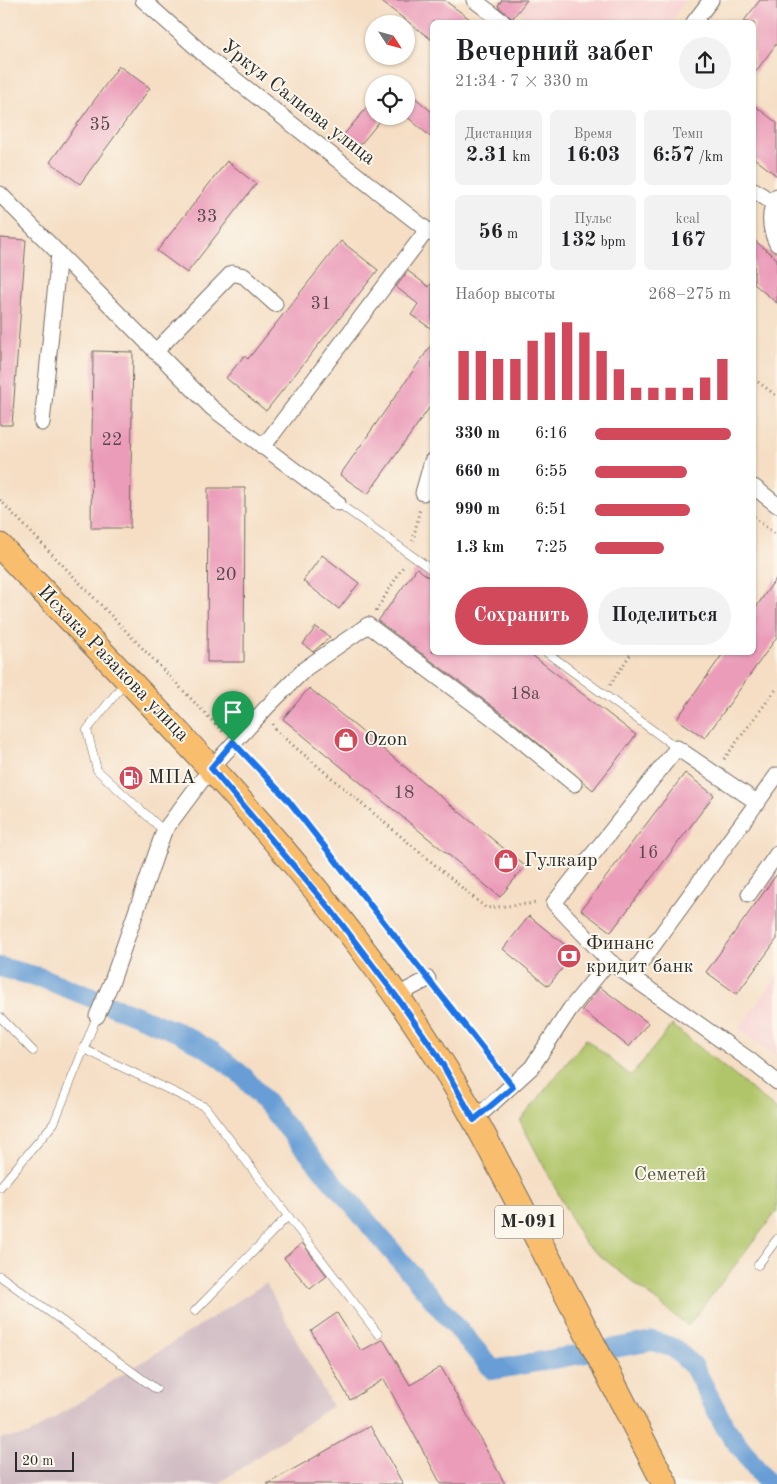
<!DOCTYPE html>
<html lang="ru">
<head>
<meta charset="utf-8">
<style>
  :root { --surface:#fff; --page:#f2f2f2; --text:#202124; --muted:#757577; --accent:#d1495b }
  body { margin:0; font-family:"Old Standard TT",serif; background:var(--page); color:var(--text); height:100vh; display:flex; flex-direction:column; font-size:19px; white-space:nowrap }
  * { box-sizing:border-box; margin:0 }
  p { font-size:16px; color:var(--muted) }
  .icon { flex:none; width:28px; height:28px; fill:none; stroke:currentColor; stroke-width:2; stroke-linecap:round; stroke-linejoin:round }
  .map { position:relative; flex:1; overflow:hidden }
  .sheet { position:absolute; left:430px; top:20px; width:326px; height:635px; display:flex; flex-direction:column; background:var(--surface); border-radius:8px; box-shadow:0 1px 4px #0004 }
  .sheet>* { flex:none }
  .needle { width:32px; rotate:126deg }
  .tools { position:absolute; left:365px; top:15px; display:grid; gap:10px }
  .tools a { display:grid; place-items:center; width:50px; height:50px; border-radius:50%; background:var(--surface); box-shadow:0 1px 4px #0004; font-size:25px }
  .scale { position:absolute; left:15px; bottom:12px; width:59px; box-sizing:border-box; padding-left:5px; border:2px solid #2b2b2b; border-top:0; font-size:14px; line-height:18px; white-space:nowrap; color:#2b2b2b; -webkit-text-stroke:4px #fbf7ec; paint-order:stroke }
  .pin { position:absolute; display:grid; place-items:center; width:42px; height:42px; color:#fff; margin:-51px -21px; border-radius:50% 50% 50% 0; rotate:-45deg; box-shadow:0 0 5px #0007 }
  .pin .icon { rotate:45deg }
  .round { display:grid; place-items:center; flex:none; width:52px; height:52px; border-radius:26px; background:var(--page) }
  .head { display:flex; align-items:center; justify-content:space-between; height:85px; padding:0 25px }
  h1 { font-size:28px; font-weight:700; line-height:38px }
  .figures { display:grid; grid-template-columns:repeat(3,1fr); gap:8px; height:85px; padding:5px 25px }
  .figures div { display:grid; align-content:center; border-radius:8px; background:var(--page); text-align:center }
  .figures b { font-size:21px; font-weight:700 }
  .figures small { font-size:14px; font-weight:400 }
  .figures p { font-size:14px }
  .chart { height:140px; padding:10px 25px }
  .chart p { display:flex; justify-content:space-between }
  .chart svg { width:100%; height:90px; margin-top:5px; stroke:var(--accent); stroke-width:6 }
  .primary-button { display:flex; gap:10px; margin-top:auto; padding:10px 25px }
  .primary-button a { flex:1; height:58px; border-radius:30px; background:var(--accent); color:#fff; font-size:20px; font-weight:700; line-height:58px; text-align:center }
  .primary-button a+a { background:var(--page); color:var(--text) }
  ul { padding:0 25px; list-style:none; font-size:16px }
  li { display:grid; grid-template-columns:80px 60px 1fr; align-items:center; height:38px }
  li i { height:12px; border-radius:6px; background:var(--accent) }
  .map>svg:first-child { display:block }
  .built { fill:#f7cfd0 }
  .industrial { fill:#d2bdc5 }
  .green { fill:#b0c569; stroke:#6e784a }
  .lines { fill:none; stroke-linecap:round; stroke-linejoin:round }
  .canal { stroke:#689ed5; stroke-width:20 }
  .building { fill:#eb9cb9 }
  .service-casing { stroke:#726a61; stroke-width:9 }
  .minor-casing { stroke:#726a61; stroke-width:17 }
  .primary-casing { stroke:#726a61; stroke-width:27 }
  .path { stroke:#726a61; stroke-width:3; stroke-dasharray:1 4; stroke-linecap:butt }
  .service { stroke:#fff; stroke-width:8 }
  .minor { stroke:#fff; stroke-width:15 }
  .primary { stroke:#f9be6d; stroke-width:25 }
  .route-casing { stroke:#fff; stroke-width:10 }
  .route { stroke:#1a73e8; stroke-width:6 }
  .labels { text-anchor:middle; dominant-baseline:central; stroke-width:4; stroke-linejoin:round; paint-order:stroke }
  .number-label { font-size:18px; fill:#5b474e }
  .shield { fill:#fbf7ec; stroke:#696865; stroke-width:1 }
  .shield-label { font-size:19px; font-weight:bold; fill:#2b2b2b }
  .street-label { font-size:20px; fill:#2b2b2b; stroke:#fbf7ec }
  .poi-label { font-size:20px; fill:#2b2b2b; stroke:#fbf7ec; text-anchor:start }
  .park-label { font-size:20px; fill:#53593e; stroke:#fbf7ec }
</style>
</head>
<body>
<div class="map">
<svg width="777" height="1484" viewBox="0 0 777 1484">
  <rect width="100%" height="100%" fill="#fbf7ec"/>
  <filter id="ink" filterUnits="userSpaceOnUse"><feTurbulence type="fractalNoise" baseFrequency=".02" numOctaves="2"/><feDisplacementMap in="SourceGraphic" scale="10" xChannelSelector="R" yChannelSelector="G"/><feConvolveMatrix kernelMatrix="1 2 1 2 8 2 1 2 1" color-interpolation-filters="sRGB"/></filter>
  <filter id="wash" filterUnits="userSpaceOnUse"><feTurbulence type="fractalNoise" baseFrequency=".0096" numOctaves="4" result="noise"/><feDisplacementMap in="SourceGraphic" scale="20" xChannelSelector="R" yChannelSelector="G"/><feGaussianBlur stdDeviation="1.12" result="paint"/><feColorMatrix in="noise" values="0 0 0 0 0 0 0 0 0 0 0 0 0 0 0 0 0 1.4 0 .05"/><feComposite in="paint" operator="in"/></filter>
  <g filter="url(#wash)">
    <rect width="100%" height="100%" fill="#f5dec4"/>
    <!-- built -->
    <g class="built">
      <polygon points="505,0 686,0 670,22 533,22"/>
      <polygon points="777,977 777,1057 739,1029"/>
    </g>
    <!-- industrial -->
    <polygon class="industrial" points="266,1283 332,1406 218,1484 0,1484 0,1438 28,1435"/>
    <!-- green -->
    <polygon class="green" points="672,1025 777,1110 777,1211 688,1326 584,1243 520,1121 586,1039 631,1076"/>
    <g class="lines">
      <!-- canal -->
      <polyline class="canal" points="0,967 42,978 182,1034 213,1052 244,1077 493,1370 653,1341 674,1348 694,1367 725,1427 768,1484"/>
    </g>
    <g id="blocks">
      <!-- building -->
      <g class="building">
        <polygon points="379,0 444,0 474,22 432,22 432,40"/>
        <polygon points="502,0 527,0 512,19 498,6"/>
        <polygon points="760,0 777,0 777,43 754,74 754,22 743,22"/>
        <polygon points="119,66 150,88 80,184 50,162"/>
        <polygon points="406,90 432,112 432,138 406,116"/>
        <polygon points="374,99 374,116 384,116 356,150 341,138"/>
        <polygon points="754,105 777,123 777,176 754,158"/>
        <polygon points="227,161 256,184 187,273 157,251"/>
        <polygon points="0,238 26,240 12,425 0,425"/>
        <polygon points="754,240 777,259 777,303 754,284"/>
        <polygon points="341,241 378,270 266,411 226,378 244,356 248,359"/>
        <polygon points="408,271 429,287 432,283 432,329 411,315 418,304 396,287"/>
        <polygon points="432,344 432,404 368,494 340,475"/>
        <polygon points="93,351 133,352 130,528 91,528"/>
        <polygon points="208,488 245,488 244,662 207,662"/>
        <polygon points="322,555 359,583 339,609 303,581"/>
        <polygon points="417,568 432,580 432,652 528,652 636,735 593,790 512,721 378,621"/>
        <polygon points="777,577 777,637 705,738 677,719 724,652 754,652 754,610"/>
        <polygon points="316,627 330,637 313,652 303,644"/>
        <polygon points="309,688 525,866 500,897 283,719"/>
        <polygon points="685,773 714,795 611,932 581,910"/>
        <polygon points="777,874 777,939 737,994 706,972"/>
        <polygon points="529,916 575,953 548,986 503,949"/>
        <polygon points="600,987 648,1023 629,1047 582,1010"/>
        <polygon points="302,1243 327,1276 310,1289 284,1258"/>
        <polygon points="337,1313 361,1351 383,1339 410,1385 441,1367 505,1484 441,1484 384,1379 350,1400 311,1331"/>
        <polygon points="370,1426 403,1484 267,1484"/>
      </g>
    </g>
  </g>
  <g filter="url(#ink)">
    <use href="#blocks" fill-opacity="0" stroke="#726a61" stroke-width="1"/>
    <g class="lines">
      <defs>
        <g id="service">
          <polyline points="338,503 432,570"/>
          <polyline points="546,652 677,748"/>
          <polyline points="126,681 87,730 97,770 164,831"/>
          <polyline points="0,1017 33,1051"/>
          <polyline points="84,1049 205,1107 378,1334"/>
          <polyline points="0,1187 54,1123 97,1016"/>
          <polyline points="758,1265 777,1239"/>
          <polyline points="0,1276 156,1389"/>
          <polyline points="195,1311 288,1216"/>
        </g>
        <g id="minor">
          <polyline points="143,0 209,59 432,234"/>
          <polyline points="474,0 503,22"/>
          <polyline points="694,22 711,0"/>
          <polyline points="754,190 773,203"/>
          <polyline points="0,194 212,408 338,503"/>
          <path d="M777,196C768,211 769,229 777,244"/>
          <polyline points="155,352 232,273 244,276 275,304"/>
          <polyline points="42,423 59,253"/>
          <polyline points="263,447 427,230"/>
          <polyline points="754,487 777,505"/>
          <polyline points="423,493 432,461"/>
          <polyline points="758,803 677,748 554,903 609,961 751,1061 777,1082"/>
          <polyline points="749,894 777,854"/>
          <polyline points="631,976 777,775"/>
          <polyline points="396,996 428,979"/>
          <polyline points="97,1016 112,981 164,831 211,768 267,707 306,668 368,625 506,728 574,784"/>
          <polyline points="474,1120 532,1067 570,1009 609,961"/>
        </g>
        <path id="primary" d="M0,546C153,707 315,865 435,1053C468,1103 495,1158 523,1211C571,1301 618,1393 665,1484"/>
      </defs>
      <!-- service casing -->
      <use href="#service" class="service-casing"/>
      <!-- minor casing -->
      <use href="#minor" class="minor-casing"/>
      <!-- primary casing -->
      <use href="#primary" class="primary-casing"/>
      <!-- path -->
      <g class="path">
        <polyline points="754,379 777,396"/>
        <polyline points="0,500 223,732"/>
        <polyline points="754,517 777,536"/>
        <polyline points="413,541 420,508"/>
        <polyline points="376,611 404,565"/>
        <polyline points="610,685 632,652"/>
        <polyline points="273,724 276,731 486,908 538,903"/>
        <polyline points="244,755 288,800 418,966"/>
        <polyline points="724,759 777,688"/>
        <polyline points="437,991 502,1072"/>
      </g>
      <!-- service -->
      <use href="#service" class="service"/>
      <!-- minor -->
      <use href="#minor" class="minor"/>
      <!-- primary -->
      <use href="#primary" class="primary"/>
    </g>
  </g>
  <g class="lines" filter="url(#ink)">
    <defs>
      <polygon id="route" points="233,742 288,800 513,1087 474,1120 436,1053 396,996 331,910 211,768"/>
    </defs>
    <!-- route casing -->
    <use href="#route" class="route-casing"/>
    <!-- route -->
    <use href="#route" class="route"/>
  </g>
  <!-- icons -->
  <defs>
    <symbol id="shop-disc" viewBox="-11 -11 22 22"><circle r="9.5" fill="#d1495b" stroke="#fbf7ec"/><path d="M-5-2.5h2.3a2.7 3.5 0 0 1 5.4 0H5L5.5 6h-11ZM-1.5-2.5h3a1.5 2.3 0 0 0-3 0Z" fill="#fff"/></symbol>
    <symbol id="fuel-disc" viewBox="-11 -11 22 22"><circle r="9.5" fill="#d1495b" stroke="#fbf7ec"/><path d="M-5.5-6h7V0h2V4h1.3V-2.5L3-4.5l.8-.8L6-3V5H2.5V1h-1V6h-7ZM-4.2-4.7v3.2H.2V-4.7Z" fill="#fff"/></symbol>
    <symbol id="bank-disc" viewBox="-11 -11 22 22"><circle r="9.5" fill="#d1495b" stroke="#fbf7ec"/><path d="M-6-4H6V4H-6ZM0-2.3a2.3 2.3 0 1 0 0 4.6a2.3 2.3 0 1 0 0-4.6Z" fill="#fff"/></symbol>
  </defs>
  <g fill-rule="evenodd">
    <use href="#shop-disc" x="332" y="726" width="28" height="28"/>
    <use href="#fuel-disc" x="117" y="764" width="28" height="28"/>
    <use href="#shop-disc" x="492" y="847" width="28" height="28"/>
    <use href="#bank-disc" x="555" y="942" width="28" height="28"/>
  </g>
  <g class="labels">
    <!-- number labels -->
    <g class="number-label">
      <text x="100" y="125">35</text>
      <text x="207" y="217">33</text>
      <text x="321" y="304">31</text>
      <text x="112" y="440">22</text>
      <text x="226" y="575">20</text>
      <text x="525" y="694">18а</text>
      <text x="404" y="793">18</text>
      <text x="648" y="853">16</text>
    </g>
    <!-- shield labels -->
    <rect class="shield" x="495" y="1205.5" width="68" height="33" rx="4"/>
    <g class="shield-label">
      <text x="529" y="1222">М-091</text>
    </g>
    <!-- street labels -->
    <g class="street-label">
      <text transform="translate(298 103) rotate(38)">Уркуя Салиева улица</text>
      <text transform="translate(113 664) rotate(46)">Исхака Разакова улица</text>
    </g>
    <!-- poi labels -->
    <g class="poi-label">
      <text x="364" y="740">Ozon</text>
      <text x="148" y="778">МПА</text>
      <text x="524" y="861">Гулкаир</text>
      <text x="586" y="944">Финанс<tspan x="586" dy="23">кридит банк</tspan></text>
    </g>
    <!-- park labels -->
    <g class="park-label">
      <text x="670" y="1175">Семетей</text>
    </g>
  </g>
</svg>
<div class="tools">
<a><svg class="needle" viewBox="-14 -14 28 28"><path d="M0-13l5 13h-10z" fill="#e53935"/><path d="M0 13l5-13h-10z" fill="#757577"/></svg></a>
<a><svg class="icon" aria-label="locate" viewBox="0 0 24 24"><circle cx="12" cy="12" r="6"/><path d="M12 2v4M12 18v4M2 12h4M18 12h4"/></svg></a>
</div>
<div class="scale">20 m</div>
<div class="pin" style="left:233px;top:742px;background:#1e9e55"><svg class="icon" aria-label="arrive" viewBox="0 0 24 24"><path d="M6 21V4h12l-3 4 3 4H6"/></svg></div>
<section class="sheet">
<div class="head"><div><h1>Вечерний забег</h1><p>21:34 · 7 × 330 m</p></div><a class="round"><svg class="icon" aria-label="share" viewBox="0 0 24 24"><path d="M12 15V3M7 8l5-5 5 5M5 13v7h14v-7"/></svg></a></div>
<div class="figures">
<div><p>Дистанция</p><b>2.31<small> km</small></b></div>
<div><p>Время</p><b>16:03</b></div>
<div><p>Темп</p><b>6:57<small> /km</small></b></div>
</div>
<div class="figures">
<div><b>56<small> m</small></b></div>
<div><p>Пульс</p><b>132<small> bpm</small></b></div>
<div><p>kcal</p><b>167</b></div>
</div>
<div class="chart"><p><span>Набор высоты</span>268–275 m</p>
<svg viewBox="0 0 160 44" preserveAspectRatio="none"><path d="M5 44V20M15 44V20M25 44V24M35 44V24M45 44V15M55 44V11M65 44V6M75 44V11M85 44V20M95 44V29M105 44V38M115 44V38M125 44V38M135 44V38M145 44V33M155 44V24"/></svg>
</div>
<ul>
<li><b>330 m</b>6:16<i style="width:100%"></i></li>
<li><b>660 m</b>6:55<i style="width:68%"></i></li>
<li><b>990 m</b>6:51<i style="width:70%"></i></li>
<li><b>1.3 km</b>7:25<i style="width:51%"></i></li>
</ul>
<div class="primary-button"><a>Сохранить</a><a>Поделиться</a></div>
</section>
</div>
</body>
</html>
